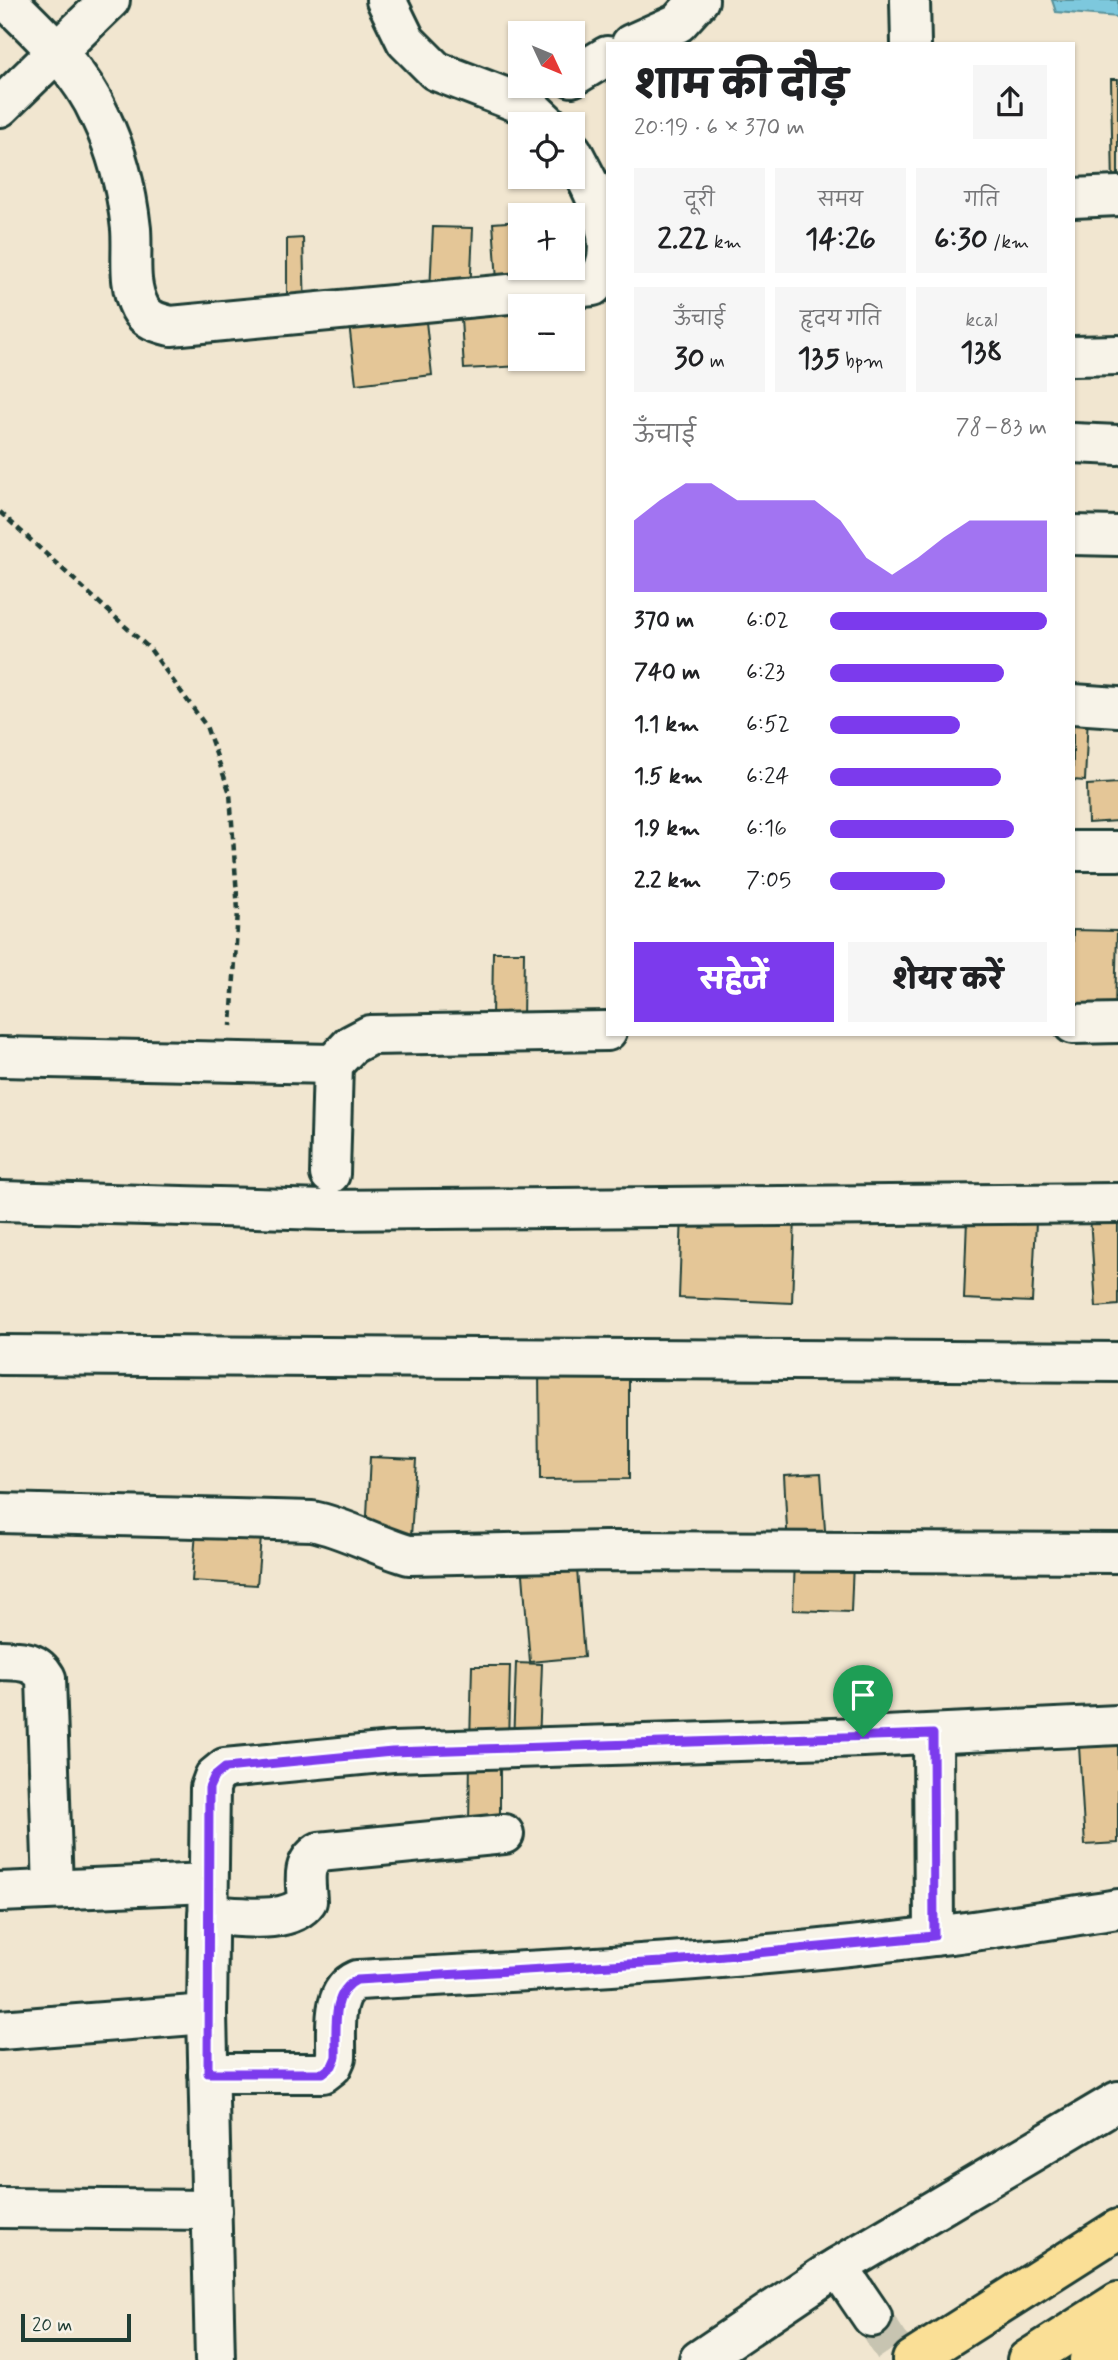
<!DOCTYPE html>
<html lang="hi">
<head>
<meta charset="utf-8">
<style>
  :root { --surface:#fff; --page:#f6f6f6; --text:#202124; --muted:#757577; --accent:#7c3aed }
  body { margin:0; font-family:Mynerve,"Playpen Sans Deva",sans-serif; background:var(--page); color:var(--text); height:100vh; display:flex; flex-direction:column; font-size:26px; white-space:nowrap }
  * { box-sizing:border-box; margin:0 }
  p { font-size:23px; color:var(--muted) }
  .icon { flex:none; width:38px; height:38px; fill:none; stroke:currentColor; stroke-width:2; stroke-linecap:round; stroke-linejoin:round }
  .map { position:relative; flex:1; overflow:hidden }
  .panel { position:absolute; left:606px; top:42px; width:469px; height:994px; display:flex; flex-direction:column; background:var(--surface); border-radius:0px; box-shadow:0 2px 5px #0004 }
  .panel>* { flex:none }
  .needle { width:46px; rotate:134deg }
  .controls { position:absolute; left:508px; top:21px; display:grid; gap:14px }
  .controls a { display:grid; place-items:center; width:77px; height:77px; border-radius:0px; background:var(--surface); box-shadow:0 2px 5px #0004; font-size:35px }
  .scale { position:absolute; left:21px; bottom:18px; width:110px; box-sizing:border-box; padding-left:7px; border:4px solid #1f3d34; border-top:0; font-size:19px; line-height:24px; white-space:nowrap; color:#1f3d34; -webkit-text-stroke:5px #f7f3e8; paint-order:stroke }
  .pin { position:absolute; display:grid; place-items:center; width:60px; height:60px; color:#fff; margin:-72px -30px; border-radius:50% 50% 50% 0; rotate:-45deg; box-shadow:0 0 7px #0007 }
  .pin .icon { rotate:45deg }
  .round { display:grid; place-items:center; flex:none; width:74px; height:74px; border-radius:0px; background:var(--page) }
  .head { display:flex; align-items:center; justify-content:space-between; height:119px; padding:0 28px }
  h1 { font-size:38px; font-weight:800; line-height:52px }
  .figures { display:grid; grid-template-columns:repeat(3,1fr); gap:10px; height:119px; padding:7px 28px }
  .figures div { display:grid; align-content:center; border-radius:0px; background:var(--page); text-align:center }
  .figures b { font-size:30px; font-weight:800 }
  .figures small { font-size:19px; font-weight:400 }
  .figures p { font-size:19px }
  .chart { height:196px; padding:14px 28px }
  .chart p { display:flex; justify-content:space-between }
  .chart svg { width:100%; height:126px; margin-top:7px; fill:var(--accent); opacity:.7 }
  .action { display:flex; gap:14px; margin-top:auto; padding:14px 28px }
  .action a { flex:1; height:80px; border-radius:0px; background:var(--accent); color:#fff; font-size:28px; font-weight:800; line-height:80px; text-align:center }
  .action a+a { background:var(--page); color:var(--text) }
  ul { padding:0 28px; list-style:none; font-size:23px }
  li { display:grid; grid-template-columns:112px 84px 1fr; align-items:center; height:52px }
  li i { height:18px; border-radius:9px; background:var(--accent) }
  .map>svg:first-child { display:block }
  .water { fill:#7dc8dd; stroke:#579099; stroke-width:2 }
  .building { fill:#e4c697; stroke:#1f3d34; stroke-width:2 }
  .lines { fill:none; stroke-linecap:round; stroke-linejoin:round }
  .minor-tunnel { stroke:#c7c4b1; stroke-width:38; stroke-dasharray:38 19; stroke-linecap:butt }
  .minor-casing { stroke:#1f3d34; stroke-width:44 }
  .highway-casing { stroke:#1f3d34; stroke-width:44 }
  .path { stroke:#1f3d34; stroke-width:4.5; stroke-dasharray:7 5; stroke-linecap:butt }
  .minor { stroke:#f7f3e8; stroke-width:38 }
  .highway { stroke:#fadf96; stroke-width:38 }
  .route-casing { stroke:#fff; stroke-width:14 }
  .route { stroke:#7c3aed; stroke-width:9 }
</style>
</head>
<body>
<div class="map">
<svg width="1118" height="2360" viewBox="0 0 1118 2360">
  <rect width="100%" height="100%" fill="#f1e6d0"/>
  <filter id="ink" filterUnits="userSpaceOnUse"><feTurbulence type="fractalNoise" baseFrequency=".0143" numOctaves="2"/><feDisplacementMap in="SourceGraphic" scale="14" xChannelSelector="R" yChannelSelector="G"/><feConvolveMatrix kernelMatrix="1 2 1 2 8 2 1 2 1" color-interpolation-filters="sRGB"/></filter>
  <g filter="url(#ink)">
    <!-- water -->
    <polygon class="water" points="1052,0 1118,0 1118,17 1056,12"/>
    <!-- building -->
    <g class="building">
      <polygon points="1111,79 1118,79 1118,188 1113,188"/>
      <polygon points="520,221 520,268 568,268 569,276 497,281 493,223"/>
      <polygon points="433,227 473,228 470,294 430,292"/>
      <polygon points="303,238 305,312 287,313 287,239"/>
      <polygon points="517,298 521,366 464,369 460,301"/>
      <polygon points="425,313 432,375 356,384 349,323"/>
      <polygon points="1073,714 1088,715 1085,781 1073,780"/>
      <polygon points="1118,783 1118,821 1088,823 1087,785"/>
      <polygon points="1073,930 1117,931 1115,1009 1073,1008"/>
      <polygon points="493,952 524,952 523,1020 492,1019"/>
      <polygon points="682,1213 795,1217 792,1303 679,1298"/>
      <polygon points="1118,1215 1118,1305 1096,1307 1090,1217"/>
      <polygon points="967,1219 1036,1222 1032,1302 964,1299"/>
      <polygon points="539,1368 629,1368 629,1479 540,1480"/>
      <polygon points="370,1457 416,1459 411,1537 366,1535"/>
      <polygon points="821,1473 826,1544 788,1547 784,1475"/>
      <polygon points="197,1520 262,1525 257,1585 192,1581"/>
      <polygon points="576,1557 584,1657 530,1662 522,1562"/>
      <polygon points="795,1560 853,1562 851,1612 793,1610"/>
      <polygon points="516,1663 542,1664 539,1743 513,1743"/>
      <polygon points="472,1666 510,1666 508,1742 470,1742"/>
      <polygon points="1118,1744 1118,1843 1085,1845 1079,1746"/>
      <polygon points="470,1761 500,1762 500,1824 469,1824"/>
    </g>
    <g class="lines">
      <!-- minor-tunnel -->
      <polyline class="minor-tunnel" points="872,2317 901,2360"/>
      <defs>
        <g id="minor">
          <path d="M6,0C41,34 80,70 100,116C117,151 127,191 131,229C133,256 127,283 140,308C146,320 159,323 171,326L593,286C629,249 591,188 572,151"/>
          <polyline points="386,0 406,41 436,71 530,107 548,124"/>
          <polyline points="910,0 911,44"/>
          <polyline points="631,44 678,23 699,0"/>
          <polyline points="572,77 607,56"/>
          <polyline points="0,107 110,0"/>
          <polyline points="1073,198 1118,196"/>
          <polyline points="1073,356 1118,355"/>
          <polyline points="1073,443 1118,445"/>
          <polyline points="1073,535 1118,536"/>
          <polyline points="1073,704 1118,707"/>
          <polyline points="1073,851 1118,851"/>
          <polyline points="1073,1024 1118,1023"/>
          <polyline points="0,1057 333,1064"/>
          <polyline points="330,1174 333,1064 351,1045 370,1035 607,1031"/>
          <polyline points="0,1201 325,1210 1118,1203"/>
          <polyline points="0,1355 1118,1362"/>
          <path d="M0,1513L312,1521C347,1528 376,1546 409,1555L605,1551L1118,1553"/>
          <path d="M0,1660C20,1661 35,1659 46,1678L53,1889"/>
          <polyline points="933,1734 934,1936"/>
          <polyline points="0,1892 208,1883"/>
          <path d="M208,1915C237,1916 289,1926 307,1901C306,1881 301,1864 319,1852L504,1834"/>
          <polyline points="0,2030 207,2014"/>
          <path d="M208,2073H323L332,2066L336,2057C337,2031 330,1992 357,1980C550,1970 743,1961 934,1936C996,1929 1057,1918 1118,1909"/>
          <polyline points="0,2208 212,2210"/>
          <polyline points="838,2267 872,2317"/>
          <polyline points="215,2360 207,2014 210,1788 214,1777 225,1768 392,1752 863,1737 1118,1725"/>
          <polyline points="699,2360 831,2271 1118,2101"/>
        </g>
        <g id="highway">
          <polyline points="912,2360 1118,2229"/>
          <polyline points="1027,2360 1118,2302"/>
          <polyline points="1089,2360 1118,2341"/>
        </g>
      </defs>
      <!-- minor casing -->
      <use href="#minor" class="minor-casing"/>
      <!-- highway casing -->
      <use href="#highway" class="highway-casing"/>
      <!-- path -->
      <polyline class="path" points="0,512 150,649 206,726 230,793 238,911 231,1026"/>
      <!-- minor -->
      <use href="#minor" class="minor"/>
      <!-- highway -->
      <use href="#highway" class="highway"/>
    </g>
  </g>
  <g class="lines" filter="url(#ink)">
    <defs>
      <path id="route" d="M933,1734L934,1936L662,1962L357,1980C330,1992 337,2031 336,2057L332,2066L323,2073H208L209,1788L214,1777L225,1768L392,1752Z"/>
    </defs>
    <!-- route casing -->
    <use href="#route" class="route-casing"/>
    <!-- route -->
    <use href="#route" class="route"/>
  </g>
</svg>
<div class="controls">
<a><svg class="needle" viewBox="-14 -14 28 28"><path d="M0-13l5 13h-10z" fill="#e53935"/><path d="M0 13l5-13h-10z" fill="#757577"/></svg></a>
<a><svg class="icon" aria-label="locate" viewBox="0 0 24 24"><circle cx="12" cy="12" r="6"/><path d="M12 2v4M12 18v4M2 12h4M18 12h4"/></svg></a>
<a>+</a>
<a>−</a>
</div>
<div class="scale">20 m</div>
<div class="pin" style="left:863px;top:1737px;background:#1e9e55"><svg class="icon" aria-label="arrive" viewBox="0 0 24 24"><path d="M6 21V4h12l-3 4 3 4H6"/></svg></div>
<section class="panel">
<div class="head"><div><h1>शाम की दौड़</h1><p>20:19 · 6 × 370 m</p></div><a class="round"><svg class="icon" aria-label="share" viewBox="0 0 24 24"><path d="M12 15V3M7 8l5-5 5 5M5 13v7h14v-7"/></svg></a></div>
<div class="figures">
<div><p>दूरी</p><b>2.22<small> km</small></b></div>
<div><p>समय</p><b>14:26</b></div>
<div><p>गति</p><b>6:30<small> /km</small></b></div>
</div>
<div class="figures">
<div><p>ऊँचाई</p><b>30<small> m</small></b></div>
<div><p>हृदय गति</p><b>135<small> bpm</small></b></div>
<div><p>kcal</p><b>138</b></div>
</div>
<div class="chart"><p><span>ऊँचाई</span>78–83 m</p>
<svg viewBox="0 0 160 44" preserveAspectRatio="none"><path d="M0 44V19L10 12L20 6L30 6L40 12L50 12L60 12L70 12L80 19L90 32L100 38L110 32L120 25L130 19L140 19L150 19L160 19V44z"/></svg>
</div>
<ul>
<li><b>370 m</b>6:02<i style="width:100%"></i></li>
<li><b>740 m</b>6:23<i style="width:80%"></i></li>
<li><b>1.1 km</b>6:52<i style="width:60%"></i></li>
<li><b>1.5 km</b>6:24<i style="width:79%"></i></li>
<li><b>1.9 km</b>6:16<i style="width:85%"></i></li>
<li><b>2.2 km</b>7:05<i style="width:53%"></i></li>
</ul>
<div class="action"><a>सहेजें</a><a>शेयर करें</a></div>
</section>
</div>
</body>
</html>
